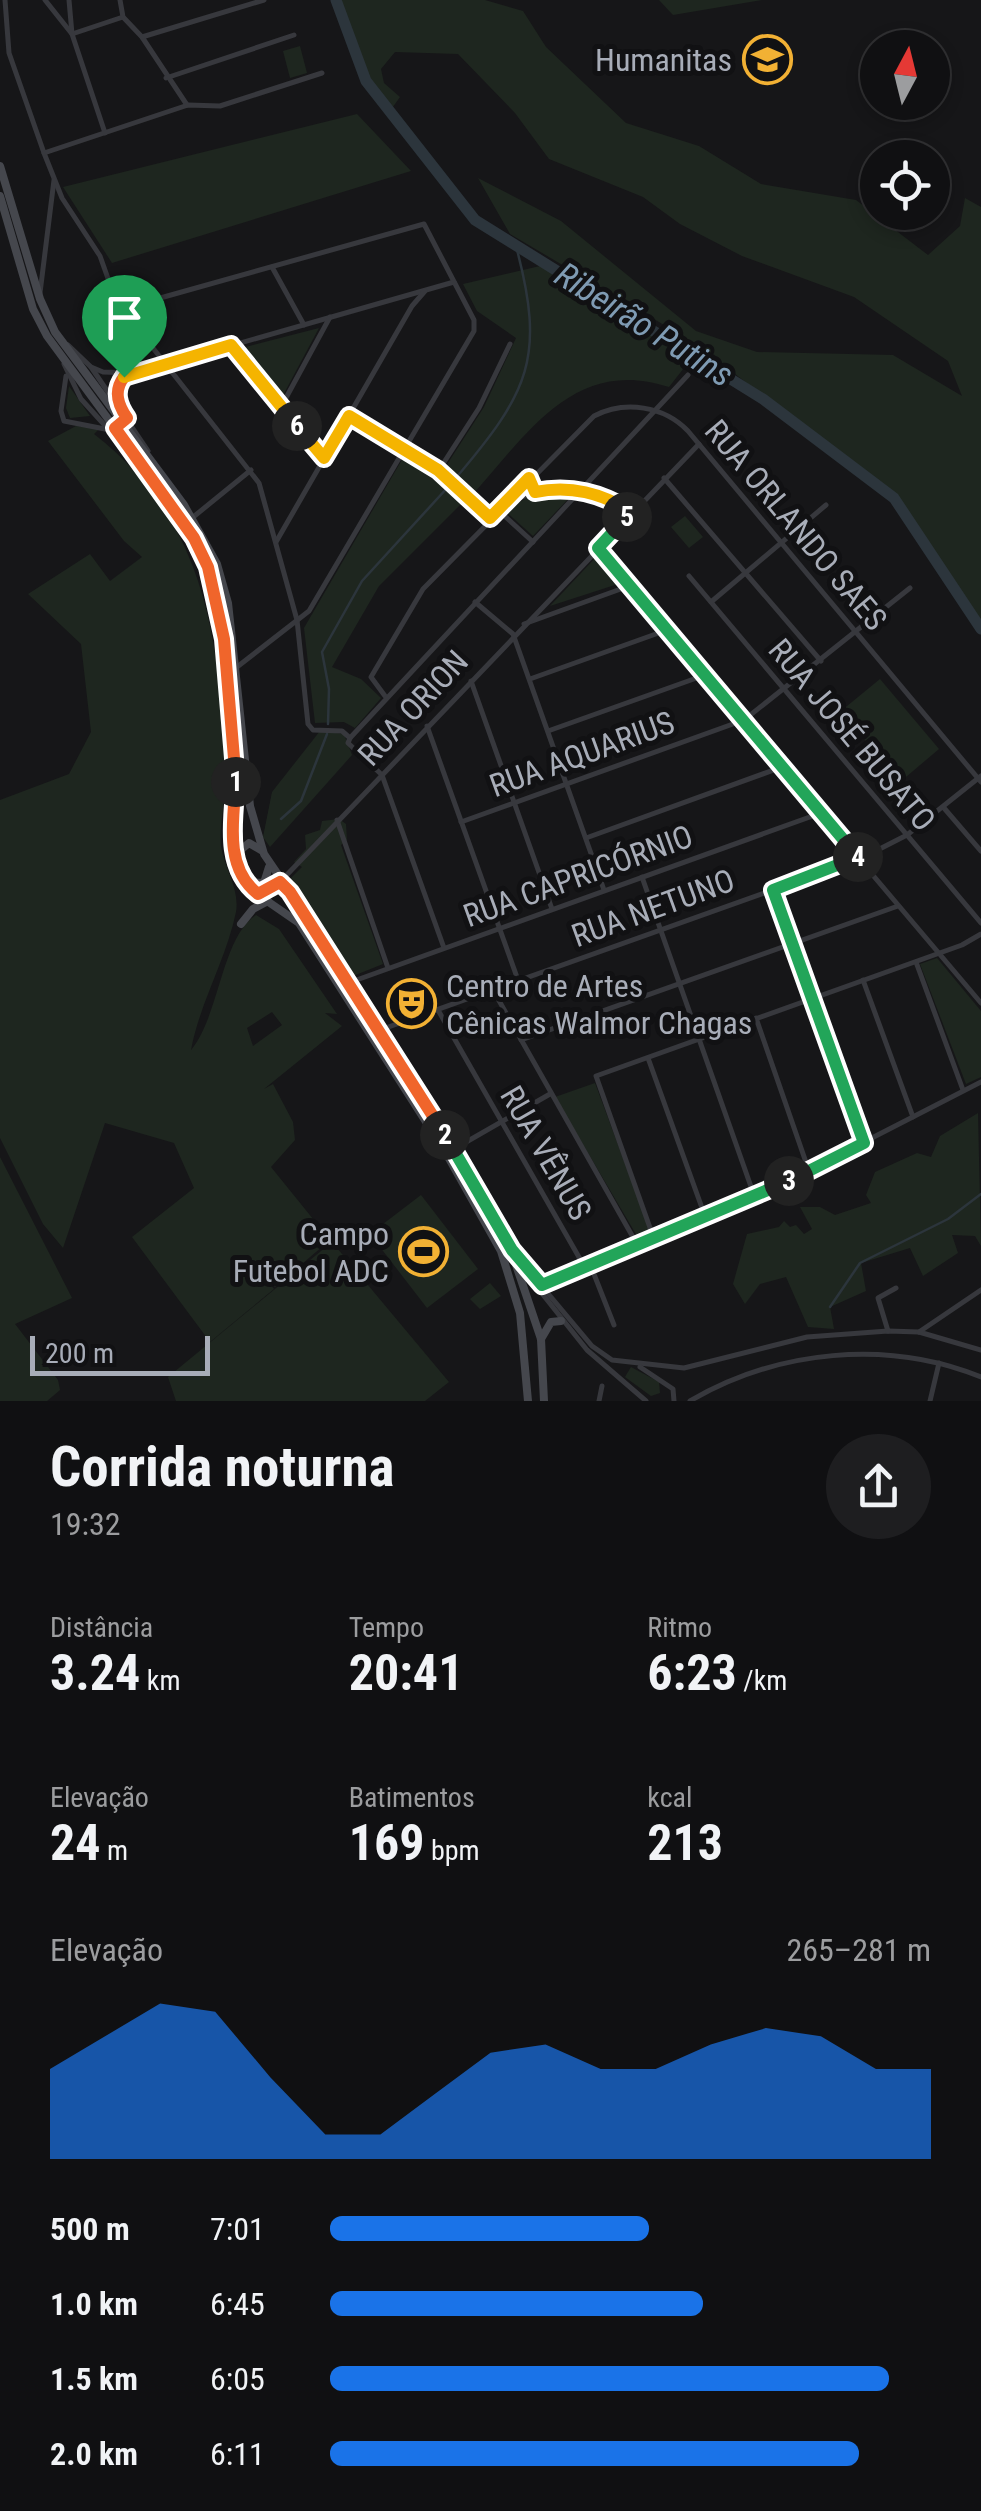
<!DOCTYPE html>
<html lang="pt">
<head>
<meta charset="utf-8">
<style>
  :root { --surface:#101012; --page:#1e1e20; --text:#f1f3f6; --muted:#9c9d9f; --line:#303032; --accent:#1a73e8 }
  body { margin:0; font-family:"Roboto Condensed",sans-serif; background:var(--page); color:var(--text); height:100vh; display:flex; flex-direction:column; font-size:38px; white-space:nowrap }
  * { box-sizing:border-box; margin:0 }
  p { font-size:32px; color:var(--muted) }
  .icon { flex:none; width:55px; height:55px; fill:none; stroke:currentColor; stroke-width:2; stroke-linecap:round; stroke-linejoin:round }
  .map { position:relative; height:1401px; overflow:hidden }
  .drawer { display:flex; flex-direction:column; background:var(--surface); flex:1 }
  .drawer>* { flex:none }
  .needle { width:65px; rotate:7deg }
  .fabs { position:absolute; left:860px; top:30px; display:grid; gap:20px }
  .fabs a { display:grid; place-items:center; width:90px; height:90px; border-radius:50%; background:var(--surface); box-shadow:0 5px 15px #0003,0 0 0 2px var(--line); font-size:50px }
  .scale { position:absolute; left:30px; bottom:25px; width:180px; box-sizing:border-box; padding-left:10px; border:5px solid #a8adb8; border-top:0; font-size:28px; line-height:35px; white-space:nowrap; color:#a8adb8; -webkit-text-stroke:8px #111113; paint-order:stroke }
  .pin { position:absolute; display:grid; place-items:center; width:85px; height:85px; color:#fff; margin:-102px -42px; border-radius:50% 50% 50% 0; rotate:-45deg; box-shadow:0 0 10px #0007 }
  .pin .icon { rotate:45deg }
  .km { position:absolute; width:50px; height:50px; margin:-25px; border-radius:50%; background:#222; color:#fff; font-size:28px; line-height:50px; text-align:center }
  .round { display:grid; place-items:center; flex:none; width:105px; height:105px; border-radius:52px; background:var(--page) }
  .headline { display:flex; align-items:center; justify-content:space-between; height:170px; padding:0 50px }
  h1 { font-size:55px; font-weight:700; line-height:75px }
  .metrics { display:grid; grid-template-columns:repeat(3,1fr); gap:15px; height:170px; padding:10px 50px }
  .metrics div { display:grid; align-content:center }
  .metrics b { font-size:50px; font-weight:700 }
  .metrics small { font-size:28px; font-weight:400 }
  .metrics p { font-size:28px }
  .chart { height:280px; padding:20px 50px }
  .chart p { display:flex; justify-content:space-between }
  .chart svg { width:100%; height:180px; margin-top:10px; fill:var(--accent); opacity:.7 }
  ul { padding:0 50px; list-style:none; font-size:32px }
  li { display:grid; grid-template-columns:160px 120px 1fr; align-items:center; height:75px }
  li i { height:25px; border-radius:12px; background:var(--accent) }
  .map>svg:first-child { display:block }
  .green { fill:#1e261f; fill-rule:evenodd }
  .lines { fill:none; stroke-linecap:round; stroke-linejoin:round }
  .stream { stroke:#2c353c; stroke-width:2.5 }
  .river { stroke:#2c353c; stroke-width:11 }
  .street { stroke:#37383d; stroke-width:5 }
  .secondary { stroke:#45474d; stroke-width:8 }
  .split-1-casing { stroke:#fff; stroke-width:20 }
  .split-2-casing { stroke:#fff; stroke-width:20 }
  .split-3-casing { stroke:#fff; stroke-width:20 }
  .split-4-casing { stroke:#fff; stroke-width:20 }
  .split-5-casing { stroke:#fff; stroke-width:20 }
  .split-6-casing { stroke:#fff; stroke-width:20 }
  .split-7-casing { stroke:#fff; stroke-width:20 }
  .split-1 { stroke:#f0652b; stroke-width:12 }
  .split-2 { stroke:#f0652b; stroke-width:12 }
  .split-3 { stroke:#22a559; stroke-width:12 }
  .split-4 { stroke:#22a559; stroke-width:12 }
  .split-5 { stroke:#22a559; stroke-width:12 }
  .split-6 { stroke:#f5b400; stroke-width:12 }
  .split-7 { stroke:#f5b400; stroke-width:12 }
  .labels { text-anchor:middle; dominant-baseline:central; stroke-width:10; stroke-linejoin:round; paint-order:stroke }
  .poi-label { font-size:32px; fill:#a8adb8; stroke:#111113; text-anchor:end }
  .street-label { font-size:32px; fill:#a8adb8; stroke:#111113 }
  .water-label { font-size:35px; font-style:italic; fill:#7f9bb3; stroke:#111113 }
</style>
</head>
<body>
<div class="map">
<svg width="981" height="1401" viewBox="0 0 981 1401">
  <rect width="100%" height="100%" fill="#161618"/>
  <!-- green -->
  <g class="green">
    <polygon points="336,0 485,0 523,11 546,47 626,123 699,146 761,184 856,200 928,255 960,226 965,198 981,207 981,628 894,498 698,345 510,234 478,178 561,221 696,331 757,352 893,355 962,396 948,361 854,297 742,256 680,224 643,197 549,159 515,113 458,54 395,52 381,69 384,83 400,97 390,111 366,81"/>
    <polygon points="659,0 762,0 673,15"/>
    <polygon points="300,46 307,73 290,78 283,51"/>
    <polygon points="357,114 411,171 112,263 63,187"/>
    <path d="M540,266L691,359L669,387C575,356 528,433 473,494L446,466L484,407L516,338L477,311L463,284Z"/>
    <polygon points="319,328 280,401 238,349"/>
    <polygon points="69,386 90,416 70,418 66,408"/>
    <path d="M76,426L100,428L94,434C210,524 221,648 225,785C225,805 219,826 221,846C224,868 240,889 236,912C226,960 200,1002 191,1050C220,1015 221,938 256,915L279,929L337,1014L325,1013L342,1026L264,1089L273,1084L293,1122L295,1140L271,1167L330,1240L275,1287L258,1269L274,1289L210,1342L132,1237L194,1188L174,1143L105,1123L63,1248L43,1224L0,1138V800L69,774L91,732L81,644L28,594L90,554L110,581L142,557L124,541L48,441ZM272,1012L282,1025L253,1046L247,1028Z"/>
    <polygon points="403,458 464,501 379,586 332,667 361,679 381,698 355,728 344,722 315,723 304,628"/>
    <polygon points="572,495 533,536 504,510 527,498"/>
    <polygon points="685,516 703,537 689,548 671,527"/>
    <polygon points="598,555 621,583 550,606"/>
    <polygon points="880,679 939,749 900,782 841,711"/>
    <polygon points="320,731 344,734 352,755 270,847 263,837 272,792"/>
    <polygon points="339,819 346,824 347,840 341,845 383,964 353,976 286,883 302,867 294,862 306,849 305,835 320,830 322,821"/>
    <polygon points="937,958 981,1011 981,1077 966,1084 920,964"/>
    <polygon points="595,1083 652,1236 640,1241 555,1097"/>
    <polygon points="978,1113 981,1246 975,1236 952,1235 958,1253 923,1276 910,1248 861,1263 866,1291 830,1307 834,1329 808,1327 786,1277 760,1284 745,1304 733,1284 747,1234 779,1227 784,1221 790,1227 796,1225 804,1234 812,1229 800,1207 820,1207 835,1215 871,1203 866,1195 875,1172 917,1153 931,1157 940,1136"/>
    <polygon points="0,1157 72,1298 15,1324 58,1380 60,1390 47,1401 0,1401"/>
    <polygon points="421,1195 478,1269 427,1308 370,1234"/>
    <polygon points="332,1242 449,1382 425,1401 176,1401 168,1377"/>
    <polygon points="490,1283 501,1296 480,1309 470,1299"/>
    <polygon points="631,1367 659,1382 660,1393 651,1396 625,1377"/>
  </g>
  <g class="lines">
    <!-- stream -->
    <g class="stream">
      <path d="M455,479C529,392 546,358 516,246"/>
      <polyline points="328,724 329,689 322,652 362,581 448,487"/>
      <polyline points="281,819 301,801 327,734"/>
      <polyline points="830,1307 860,1263 948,1219 981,1194"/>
    </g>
    <!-- river -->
    <polyline class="river" points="336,0 366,81 475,220 763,399 894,498 981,629"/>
    <!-- street -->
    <g class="street">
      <polyline points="5,0 9,53 44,153 62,198 100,256 116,301 259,483 297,620 308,724 313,730 342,731 350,738 348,743 382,775 444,948"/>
      <polyline points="45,0 72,34 123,17"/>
      <polyline points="69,0 72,34 105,133"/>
      <polyline points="120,0 123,17 142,37 187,105"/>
      <polyline points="142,37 264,0"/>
      <polyline points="166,78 294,35"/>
      <polyline points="44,153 188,105 220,106 322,73"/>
      <polyline points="272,267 304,325"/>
      <polyline points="40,293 54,180"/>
      <polyline points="121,309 424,224 474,320 474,331 309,611 237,667"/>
      <polyline points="68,345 91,367 148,451"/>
      <polyline points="231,345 324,458"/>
      <polyline points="64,364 81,399 128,451"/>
      <polyline points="91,367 103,372 135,373 454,282"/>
      <polyline points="66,376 61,411 64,421 105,429"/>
      <polyline points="118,406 119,386 128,376"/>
      <polyline points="281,407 330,317"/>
      <polyline points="349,416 439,470 490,518"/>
      <polyline points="439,470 479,408 510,344"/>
      <polyline points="664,478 821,661"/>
      <path d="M508,502C551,484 591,487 630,511"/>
      <polyline points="498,510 533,542"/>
      <polyline points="192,518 251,470"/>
      <polyline points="276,542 412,306 425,291"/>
      <polyline points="597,549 981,1003"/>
      <polyline points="689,576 981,923"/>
      <polyline points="475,602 513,634 604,890"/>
      <polyline points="711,602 826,505"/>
      <polyline points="524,624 629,586"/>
      <polyline points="530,679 667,630"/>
      <polyline points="471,681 552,909"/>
      <path d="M385,696L371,677L423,589L594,416C625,400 664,406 688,431L981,782"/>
      <polyline points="427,726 518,980"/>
      <polyline points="548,731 705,675"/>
      <polyline points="350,738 688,375"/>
      <polyline points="944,808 981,851"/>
      <polyline points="337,820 388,968"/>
      <polyline points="461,822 744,720 910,588"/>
      <polyline points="586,838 782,767"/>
      <polyline points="642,877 755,1198"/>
      <polyline points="773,889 864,1143"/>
      <polyline points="258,894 280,882 699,444"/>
      <polyline points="916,962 963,1090"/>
      <polyline points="863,980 913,1117"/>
      <polyline points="351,982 821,813"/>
      <polyline points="493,990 638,1246"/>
      <polyline points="438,1010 584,1266"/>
      <polyline points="756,1018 809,1171"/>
      <polyline points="380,1030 860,859 907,835 981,776"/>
      <polyline points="521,1040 898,906"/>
      <polyline points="648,1058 706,1219"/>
      <polyline points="454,1149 550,1094"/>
      <polyline points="654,1239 596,1076 962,945 981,934"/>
      <polyline points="514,1253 592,1346 612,1360 684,1368 807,1337 888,1331 919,1332 981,1350"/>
      <polyline points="590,1264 614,1325"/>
      <polyline points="542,1285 755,1198 981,1082"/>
      <polyline points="542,1285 540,1291 587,1350 646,1401"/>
      <polyline points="888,1331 878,1298 896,1288"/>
      <polyline points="919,1332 981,1290"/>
      <polyline points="640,1367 673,1389 674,1401"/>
      <polyline points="599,1401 602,1386"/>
      <path d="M690,1401C777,1350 887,1339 981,1377"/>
      <polyline points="930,1401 939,1363"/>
    </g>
    <!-- secondary -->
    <g class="secondary">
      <polyline points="0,166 40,299 55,332 184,505 217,564 228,603 250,806 264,854 351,982 511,1250 541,1339 544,1401"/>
      <polyline points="0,196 33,309 47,336 176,511 208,567 220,605 228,675 236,778 233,839 238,869 254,892 299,923 446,1153 501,1251 520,1313 528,1401"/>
      <polyline points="237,853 249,843 261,850"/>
      <polyline points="247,882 264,883 269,867"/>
      <polyline points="241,924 253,909 268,901"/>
      <polyline points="541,1339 551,1322 561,1321"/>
    </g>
  </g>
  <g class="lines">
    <defs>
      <path id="split-1" d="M124,377C113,391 118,405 127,418L115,428L194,538L208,567L224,639L236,782"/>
      <path id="split-2" d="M236,782C233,820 224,868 258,894L280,882L290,892L445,1135"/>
      <polyline id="split-3" points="445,1135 512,1250 542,1285 789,1181"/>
      <polyline id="split-4" points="789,1181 864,1143 773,890 858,857"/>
      <polyline id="split-5" points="627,517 598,548 858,857"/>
      <path id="split-6" d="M297,426L324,458L349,416L438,470L490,518L529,478L535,492C571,485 601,493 632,512L627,517"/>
      <polyline id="split-7" points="124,377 231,345 297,426"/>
    </defs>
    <!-- split-1 casing -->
    <use href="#split-1" class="split-1-casing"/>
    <!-- split-2 casing -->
    <use href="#split-2" class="split-2-casing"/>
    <!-- split-3 casing -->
    <use href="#split-3" class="split-3-casing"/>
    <!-- split-4 casing -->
    <use href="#split-4" class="split-4-casing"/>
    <!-- split-5 casing -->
    <use href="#split-5" class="split-5-casing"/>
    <!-- split-6 casing -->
    <use href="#split-6" class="split-6-casing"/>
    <!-- split-7 casing -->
    <use href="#split-7" class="split-7-casing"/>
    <!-- split-1 -->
    <use href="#split-1" class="split-1"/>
    <!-- split-2 -->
    <use href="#split-2" class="split-2"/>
    <!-- split-3 -->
    <use href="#split-3" class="split-3"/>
    <!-- split-4 -->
    <use href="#split-4" class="split-4"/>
    <!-- split-5 -->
    <use href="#split-5" class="split-5"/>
    <!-- split-6 -->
    <use href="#split-6" class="split-6"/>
    <!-- split-7 -->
    <use href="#split-7" class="split-7"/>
  </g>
  <!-- icons -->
  <defs>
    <symbol id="university-ring" viewBox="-11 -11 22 22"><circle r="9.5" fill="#111113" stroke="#f2b134" stroke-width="1.5"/><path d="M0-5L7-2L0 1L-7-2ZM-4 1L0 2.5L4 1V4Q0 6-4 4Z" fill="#f2b134"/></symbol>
    <symbol id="theatre-ring" viewBox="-11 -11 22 22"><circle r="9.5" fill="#111113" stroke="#f2b134" stroke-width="1.5"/><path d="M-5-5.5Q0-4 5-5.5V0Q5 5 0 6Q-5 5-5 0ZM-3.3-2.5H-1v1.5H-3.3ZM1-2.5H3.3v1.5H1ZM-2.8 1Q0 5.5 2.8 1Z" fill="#f2b134"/></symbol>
    <symbol id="stadium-ring" viewBox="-11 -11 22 22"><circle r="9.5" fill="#111113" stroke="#f2b134" stroke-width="1.5"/><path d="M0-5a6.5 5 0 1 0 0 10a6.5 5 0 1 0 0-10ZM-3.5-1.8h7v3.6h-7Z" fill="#f2b134"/></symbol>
  </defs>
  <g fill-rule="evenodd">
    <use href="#university-ring" x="740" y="32" width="55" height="55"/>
    <use href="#theatre-ring" x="384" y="976" width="55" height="55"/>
    <use href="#stadium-ring" x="396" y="1224" width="55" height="55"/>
  </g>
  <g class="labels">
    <!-- poi labels -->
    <g class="poi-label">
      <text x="732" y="60">Humanitas</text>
      <text x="446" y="986" text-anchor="start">Centro de Artes<tspan x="446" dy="37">Cênicas Walmor Chagas</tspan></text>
      <text x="389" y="1234">Campo<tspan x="389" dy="37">Futebol ADC</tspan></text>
    </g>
    <!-- street labels -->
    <g class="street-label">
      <text transform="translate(796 525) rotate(50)">RUA ORLANDO SAES</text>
      <text transform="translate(413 708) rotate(-47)">RUA ORION</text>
      <text transform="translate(852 735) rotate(50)">RUA JOSÉ BUSATO</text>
      <text transform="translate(582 754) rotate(-20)">RUA AQUARIUS</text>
      <text transform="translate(578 876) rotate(-20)">RUA CAPRICÓRNIO</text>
      <text transform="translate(653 908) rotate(-20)">RUA NETUNO</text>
      <text transform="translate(546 1153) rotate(60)">RUA VÊNUS</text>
    </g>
    <!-- water labels -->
    <g class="water-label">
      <text transform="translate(644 325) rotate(32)">Ribeirão Putins</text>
    </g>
  </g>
</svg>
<div class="fabs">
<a><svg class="needle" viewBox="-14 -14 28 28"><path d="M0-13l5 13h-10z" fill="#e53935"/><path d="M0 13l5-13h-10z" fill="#9c9d9f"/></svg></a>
<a><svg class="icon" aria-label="locate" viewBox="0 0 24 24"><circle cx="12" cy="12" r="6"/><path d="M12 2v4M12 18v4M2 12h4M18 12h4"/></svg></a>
</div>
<div class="scale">200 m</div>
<div class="pin" style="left:124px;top:377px;background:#1e9e55"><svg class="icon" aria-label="arrive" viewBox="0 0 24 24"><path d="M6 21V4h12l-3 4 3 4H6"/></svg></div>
<b class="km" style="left:236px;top:782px">1</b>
<b class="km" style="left:445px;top:1135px">2</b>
<b class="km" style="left:789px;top:1181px">3</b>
<b class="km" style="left:858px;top:857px">4</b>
<b class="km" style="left:627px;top:517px">5</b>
<b class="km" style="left:297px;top:426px">6</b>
</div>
<section class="drawer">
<div class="headline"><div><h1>Corrida noturna</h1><p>19:32</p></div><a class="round"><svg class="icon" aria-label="share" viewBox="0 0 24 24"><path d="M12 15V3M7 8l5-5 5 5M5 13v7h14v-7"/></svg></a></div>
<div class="metrics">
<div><p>Distância</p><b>3.24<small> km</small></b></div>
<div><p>Tempo</p><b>20:41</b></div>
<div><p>Ritmo</p><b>6:23<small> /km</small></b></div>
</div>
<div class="metrics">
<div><p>Elevação</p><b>24<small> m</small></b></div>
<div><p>Batimentos</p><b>169<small> bpm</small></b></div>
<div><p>kcal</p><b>213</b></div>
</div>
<div class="chart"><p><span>Elevação</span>265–281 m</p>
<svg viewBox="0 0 160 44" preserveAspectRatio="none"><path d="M0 44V22L10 14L20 6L30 8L40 24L50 38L60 38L70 28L80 18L90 16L100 22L110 22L120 16L130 12L140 14L150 22L160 22V44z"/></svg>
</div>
<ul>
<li><b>500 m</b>7:01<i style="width:53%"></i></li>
<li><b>1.0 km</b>6:45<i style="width:62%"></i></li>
<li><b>1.5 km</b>6:05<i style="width:93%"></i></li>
<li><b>2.0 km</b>6:11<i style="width:88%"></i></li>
</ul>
</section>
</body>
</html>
